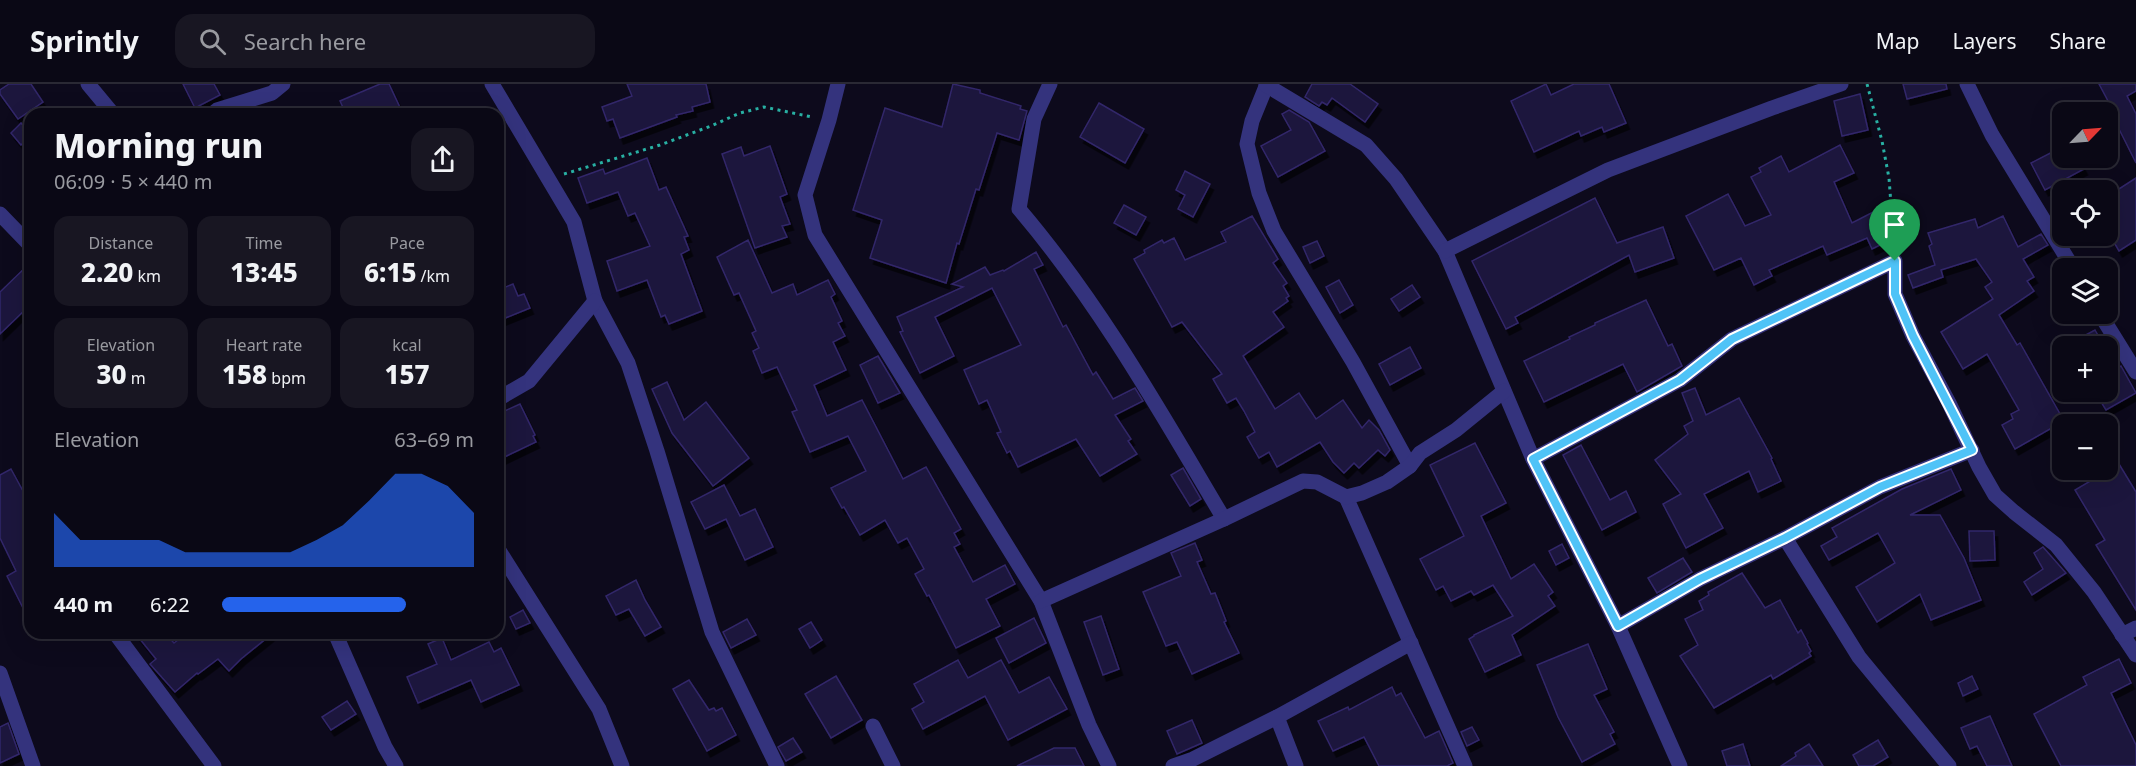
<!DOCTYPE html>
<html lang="en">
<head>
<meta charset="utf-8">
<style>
  :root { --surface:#0a0815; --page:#181622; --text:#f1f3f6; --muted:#999aa0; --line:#2a2934; --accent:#2563eb }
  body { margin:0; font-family:"Noto Sans",sans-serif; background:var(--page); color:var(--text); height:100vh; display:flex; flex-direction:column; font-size:22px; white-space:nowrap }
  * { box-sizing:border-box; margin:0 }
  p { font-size:20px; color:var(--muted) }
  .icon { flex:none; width:33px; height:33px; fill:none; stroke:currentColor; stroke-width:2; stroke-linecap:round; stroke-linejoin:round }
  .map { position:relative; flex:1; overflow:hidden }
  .drawer { position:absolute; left:24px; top:24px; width:480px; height:531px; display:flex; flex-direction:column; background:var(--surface); border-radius:18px; box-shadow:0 6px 24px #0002,0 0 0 2px var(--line) }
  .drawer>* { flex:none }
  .needle { width:39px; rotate:65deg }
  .buttons { position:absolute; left:2052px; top:18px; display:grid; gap:12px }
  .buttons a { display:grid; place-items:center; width:66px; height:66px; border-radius:12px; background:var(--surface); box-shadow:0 6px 24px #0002,0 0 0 2px var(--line); font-size:30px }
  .pin { position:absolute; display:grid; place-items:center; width:51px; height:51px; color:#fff; margin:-62px -26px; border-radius:50% 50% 50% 0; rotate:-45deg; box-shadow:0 0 6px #0007 }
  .pin .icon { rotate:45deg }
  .round { display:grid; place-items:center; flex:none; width:63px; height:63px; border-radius:18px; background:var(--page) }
  .overview { display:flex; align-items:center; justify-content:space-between; height:102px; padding:0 30px }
  h1 { font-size:33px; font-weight:800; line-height:45px }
  .figures { display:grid; grid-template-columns:repeat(3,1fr); gap:9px; height:102px; padding:6px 30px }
  .figures div { display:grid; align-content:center; border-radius:15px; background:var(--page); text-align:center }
  .figures b { font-size:26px; font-weight:800 }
  .figures small { font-size:16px; font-weight:400 }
  .figures p { font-size:16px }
  .chart { height:168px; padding:12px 30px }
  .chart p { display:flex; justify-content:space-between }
  .chart svg { width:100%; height:108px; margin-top:6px; fill:var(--accent); opacity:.7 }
  ul { padding:0 30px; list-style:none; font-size:20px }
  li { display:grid; grid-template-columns:96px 72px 1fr; align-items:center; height:45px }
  li i { height:15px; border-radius:8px; background:var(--accent) }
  header { display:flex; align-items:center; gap:36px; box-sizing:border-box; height:84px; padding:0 30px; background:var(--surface); border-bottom:2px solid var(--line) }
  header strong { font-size:28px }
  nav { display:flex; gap:33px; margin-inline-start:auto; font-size:21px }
  .search { width:420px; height:54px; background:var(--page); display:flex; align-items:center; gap:15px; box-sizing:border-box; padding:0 21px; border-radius:18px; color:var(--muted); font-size:22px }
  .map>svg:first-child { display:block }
  .building { fill:#1c163d; stroke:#32276a; stroke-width:1.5; filter:url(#shadow) }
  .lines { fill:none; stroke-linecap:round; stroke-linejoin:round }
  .path { stroke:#28b0a3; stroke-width:3; stroke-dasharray:3 4.5; stroke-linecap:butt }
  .minor { stroke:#34337d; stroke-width:15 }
  .route-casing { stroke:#fff; stroke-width:12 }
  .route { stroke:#4fc3f7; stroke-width:8 }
</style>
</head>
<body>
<header>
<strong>Sprintly</strong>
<div class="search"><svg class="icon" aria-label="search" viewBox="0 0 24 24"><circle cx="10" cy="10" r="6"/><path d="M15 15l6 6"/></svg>Search here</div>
<nav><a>Map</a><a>Layers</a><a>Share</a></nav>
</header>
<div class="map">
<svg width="2136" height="682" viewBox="0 0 2136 682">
  <defs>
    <filter id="shadow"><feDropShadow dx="3.5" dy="6" stdDeviation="0" flood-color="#0009"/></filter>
  </defs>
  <rect width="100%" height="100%" fill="#0d0a1c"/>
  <!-- building -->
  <g class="building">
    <polygon points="9,0 31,0 43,18 18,35 0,10 0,6"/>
    <polygon points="183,0 214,0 220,11 195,24"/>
    <polygon points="380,0 389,0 403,30 346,30 340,17"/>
    <polygon points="627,0 706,0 710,18 692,23 693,27 676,31 677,33 620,54 613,35 607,37 602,23 632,12"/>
    <polygon points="953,0 980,6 980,9 1021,22 1020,25 1027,27 1019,56 997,49 979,106 976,105 959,160 957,159 946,199 870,174 882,136 853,126 885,24 942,43"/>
    <polygon points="1312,0 1350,0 1378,20 1365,38 1332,14 1327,21 1322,18 1319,22 1305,13"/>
    <polygon points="1546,0 1551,11 1574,0 1609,0 1626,39 1604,48 1602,43 1581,52 1579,47 1534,68 1511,17"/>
    <polygon points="1903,0 1946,0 1947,5 1907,15"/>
    <polygon points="2099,0 2136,0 2136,7 2127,12 2136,30 2136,79 2112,31 2115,30"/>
    <polygon points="1860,10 1868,46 1842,52 1834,17"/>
    <polygon points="1099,19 1144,45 1125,79 1080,53"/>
    <polygon points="1289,26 1309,38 1325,67 1278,93 1261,62 1291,46 1282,30"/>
    <polygon points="21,39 30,49 30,52 21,61 11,49"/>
    <polygon points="1840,61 1854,89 1834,98 1852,139 1885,122 1890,156 1872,165 1867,154 1827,171 1823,162 1769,186 1772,192 1754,201 1741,174 1714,186 1686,132 1728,110 1745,142 1771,131 1751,93 1761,88 1759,84 1781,72 1789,88"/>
    <polygon points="770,62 787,110 780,113 790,140 782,142 787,153 755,164 722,70 741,63 744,72"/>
    <polygon points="2062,63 2062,74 2078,74 2084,85 2045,106 2031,79"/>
    <polygon points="647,74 659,106 666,103 688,152 684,153 689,166 681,170 702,227 669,240 665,231 661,233 647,196 617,207 607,177 650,162 635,129 628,132 618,108 587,119 578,94 603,85 605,90"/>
    <polygon points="1185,87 1210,100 1193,133 1178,125 1185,111 1176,106"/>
    <polygon points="2136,94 2136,156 2119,167 2108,148 2108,112"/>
    <polygon points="1595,114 1617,159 1663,143 1674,174 1635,188 1629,171 1515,233 1518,239 1506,245 1472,177"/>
    <polygon points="1124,121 1146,133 1136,151 1114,139"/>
    <polygon points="1252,132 1278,175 1273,179 1287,199 1283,202 1289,212 1286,214 1288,217 1273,228 1284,243 1243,272 1275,325 1299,309 1316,335 1343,316 1362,344 1369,336 1379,346 1390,366 1385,372 1378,366 1359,384 1354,379 1344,389 1333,378 1320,358 1277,383 1269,368 1259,374 1247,353 1255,348 1244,327 1236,314 1227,319 1213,295 1222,290 1182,238 1172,243 1134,175 1145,169 1144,166 1162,156 1164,159 1174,154 1185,176 1226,158 1221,148"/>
    <polygon points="2003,132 2018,163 2041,150 2048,161 2023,175 2034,193 2027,197 2034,207 1999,231 2017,261 2020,259 2064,337 2015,365 2002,341 2013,335 2011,330 2019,326 1987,270 1963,285 1941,248 1993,215 1985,203 1992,198 1976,175 1941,186 1943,193 1913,204 1908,191 1935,181 1929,162 1932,160 1928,149 1975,135 1978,144"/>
    <polygon points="748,156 772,209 793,200 797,211 828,196 835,210 831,213 842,237 838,239 845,252 833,258 846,286 814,301 827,332 862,316 903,395 926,383 961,445 954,449 960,460 954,463 973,498 1005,481 1015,500 986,515 1000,542 956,564 929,511 927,512 915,490 924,485 907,454 898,459 885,436 860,451 844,423 842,424 831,404 866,387 848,352 810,368 792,328 797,326 777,283 762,289 753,267 759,264 752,249 756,247 739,209 734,211 717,173"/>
    <polygon points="1317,157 1324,172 1310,179 1303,163"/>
    <polygon points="1036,168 1043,181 1034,185 1063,243 1066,241 1093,291 1096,288 1113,315 1135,304 1143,317 1115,331 1131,355 1128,357 1137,370 1100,392 1076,355 1018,383 1010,367 1007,369 997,349 1001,348 987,316 979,320 964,286 1021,261 992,204 935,233 954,272 920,289 900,248 903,247 897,233 963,203 952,200 985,183 990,191 1003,186 1004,187"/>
    <polygon points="30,179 30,221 0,250 0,208"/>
    <polygon points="1339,196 1353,221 1340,229 1326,203"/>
    <polygon points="513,200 518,212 524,210 530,224 498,237 498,206"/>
    <polygon points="1412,201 1420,213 1399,227 1391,215"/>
    <polygon points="1646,216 1668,262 1672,260 1682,282 1637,308 1623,280 1544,318 1524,277 1570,255 1569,253 1595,241 1595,239"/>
    <polygon points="2095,246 2104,262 2065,262"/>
    <polygon points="1410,263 1421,284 1390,301 1379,280"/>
    <polygon points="878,272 900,309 878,319 860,281"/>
    <polygon points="2121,282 2136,309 2106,326 2095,308 2108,308 2108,289"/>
    <polygon points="667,298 684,336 706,318 749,374 713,402 672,349 652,305"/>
    <polygon points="1695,304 1706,331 1739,314 1772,374 1771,375 1781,397 1758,408 1749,387 1704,410 1723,444 1686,464 1663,420 1681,410 1655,376 1688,350 1684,342 1693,337 1682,309"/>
    <polygon points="520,320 535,351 533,352 536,358 498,376 498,330"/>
    <polygon points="1475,359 1506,419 1481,432 1511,495 1534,480 1553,508 1548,512 1555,522 1512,551 1521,571 1485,588 1469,555 1474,552 1474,551 1513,532 1493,501 1474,511 1471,507 1451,517 1443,502 1436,506 1420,475 1464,452 1430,381"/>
    <polygon points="1581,361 1610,416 1626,407 1636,428 1602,446 1563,371"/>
    <polygon points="2119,380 2136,408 2136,526 2096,461 2105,456 2075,406"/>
    <polygon points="1183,384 1201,415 1190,422 1171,391"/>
    <polygon points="11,385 30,420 30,538 7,492 16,487 0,454 0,391"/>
    <polygon points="1951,385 1961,406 1910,431 1940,431 1964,474 1981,516 1931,536 1920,510 1877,538 1856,503 1895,479 1878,449 1829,476 1821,462 1837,453 1832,444 1902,405"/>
    <polygon points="724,401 740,432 755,425 773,463 745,476 726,435 705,445 691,418"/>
    <polygon points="1969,447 1994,447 1995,476 1970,477"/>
    <polygon points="1195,459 1202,476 1197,478 1211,510 1215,509 1226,537 1224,538 1239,569 1192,590 1177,558 1166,562 1143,508 1181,492 1171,469"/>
    <polygon points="1562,460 1569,474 1556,481 1549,467"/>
    <polygon points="2043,463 2066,489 2032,511 2024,498 2043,485 2034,469"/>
    <polygon points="1683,474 1692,488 1657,509 1648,494"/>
    <polygon points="1742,489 1765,524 1780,516 1798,549 1801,546 1808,559 1807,560 1811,567 1809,569 1811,572 1773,595 1771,591 1714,624 1680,572 1698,561 1685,535 1703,526 1699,517 1709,511 1708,508"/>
    <polygon points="636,496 645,516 661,543 645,552 629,525 616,531 606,512"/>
    <polygon points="523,526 530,539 516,545 510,533"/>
    <polygon points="1101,532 1119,585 1103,591 1084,538"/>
    <polygon points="1034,534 1046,559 1009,579 996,554"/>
    <polygon points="747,535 756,551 731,564 723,548"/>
    <polygon points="811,538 822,556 810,564 799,545"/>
    <polygon points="135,549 165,549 174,559 187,549 220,549 225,555 233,549 273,549 241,575 229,587 218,575 198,590 197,589 175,608 150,580 156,575"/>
    <polygon points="442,554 451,576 489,558 494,568 501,564 519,601 481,618 471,596 418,619 407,593 437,580 428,560"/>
    <polygon points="1588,560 1607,605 1594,611 1614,648 1610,650 1615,660 1582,678 1558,633 1537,581"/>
    <polygon points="2119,575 2131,599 2111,609 2136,661 2136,682 2061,682 2034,630 2087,601 2083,593"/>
    <polygon points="958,576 968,594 1001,576 1019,609 1049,593 1067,625 1008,656 985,612 923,645 912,625 924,618 914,600"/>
    <polygon points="836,592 862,636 831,654 805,610"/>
    <polygon points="1972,592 1978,605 1963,612 1958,599"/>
    <polygon points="689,596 709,626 714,624 716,627 722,624 736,651 707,667 673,605"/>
    <polygon points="1392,603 1396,612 1401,609 1425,654 1439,647 1453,679 1447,682 1379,682 1364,653 1333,667 1318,637 1348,623 1349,626"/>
    <polygon points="347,617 356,630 331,646 322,633"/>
    <polygon points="1990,632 2005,666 2012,682 1987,682 1977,662 1970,665 1961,644"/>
    <polygon points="1192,636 1202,659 1177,670 1167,647"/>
    <polygon points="8,639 19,670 0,679 0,643"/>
    <polygon points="1472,643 1479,656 1467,662 1461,648"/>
    <polygon points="793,654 802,668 786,677 778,663"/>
    <polygon points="1878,656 1888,673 1873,682 1859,682 1853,671"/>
    <polygon points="1743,660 1750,682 1727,682 1722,667"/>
    <polygon points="1809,660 1823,682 1781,682 1796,672 1795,669"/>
    <polygon points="1054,664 1075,664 1084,682 1017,682"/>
  </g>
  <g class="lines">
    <!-- path -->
    <g class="path">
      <polyline points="1867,0 1882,57 1889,94 1894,160"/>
      <polyline points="564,90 660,61 711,42 740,29 764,23 812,33"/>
    </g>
    <!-- minor -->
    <g class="minor">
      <polyline points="88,0 113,30"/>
      <polyline points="492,0 574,138 595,217 628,279 657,367 712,548 777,682"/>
      <polyline points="838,0 829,36 805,111 815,151 1041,517 1089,641 1109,682"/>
      <path d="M1050,0L1034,35L1019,125C1100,220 1161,329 1224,435"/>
      <polyline points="1267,0 1252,37 1247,60 1259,109 1274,147 1353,278 1410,382"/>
      <polyline points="1967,0 1992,51 2073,184"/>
      <polyline points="1266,1 1366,61 1396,95 1445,167 1533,375 1618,542 1680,682"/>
      <polyline points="212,30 217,26 272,9 283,0"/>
      <polyline points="0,130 30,161"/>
      <polyline points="1445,167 1608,86 1772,24 1841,0"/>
      <polyline points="2100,230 2136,288"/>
      <polyline points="498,315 529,297 595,217"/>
      <polyline points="1533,375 1680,296 1732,255 1895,177 1895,210 1913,252 1949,319 1979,383 1995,411 2014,428 2056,461 2094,508 2136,571"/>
      <polyline points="1346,413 1465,682"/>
      <polyline points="1785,454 1859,573 1949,682"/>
      <polyline points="498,465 599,625 622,682"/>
      <polyline points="1041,517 1224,435 1303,397 1317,398 1346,413 1362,409 1387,398 1410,382 1420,369 1456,346 1504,307"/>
      <polyline points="1618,542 1700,495 1785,454 1880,403 1972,366"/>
      <polyline points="115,549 214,682"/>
      <polyline points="335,549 385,663 396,682"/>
      <polyline points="2122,551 2136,544"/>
      <polyline points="0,589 33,682"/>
      <polyline points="1277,633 1296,682"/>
      <polyline points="873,642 893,682"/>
      <polyline points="1173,682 1193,675 1277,633 1411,559"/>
    </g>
  </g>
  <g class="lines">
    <defs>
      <polygon id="route" points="1895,177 1895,210 1913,252 1972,366 1880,403 1785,454 1700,495 1618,542 1533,375 1680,296 1732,255"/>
    </defs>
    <!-- route casing -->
    <use href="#route" class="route-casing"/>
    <!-- route -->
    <use href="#route" class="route"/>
  </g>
</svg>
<div class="buttons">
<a><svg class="needle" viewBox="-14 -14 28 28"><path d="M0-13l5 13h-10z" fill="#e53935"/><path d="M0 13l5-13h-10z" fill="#999aa0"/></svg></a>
<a><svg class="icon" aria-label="locate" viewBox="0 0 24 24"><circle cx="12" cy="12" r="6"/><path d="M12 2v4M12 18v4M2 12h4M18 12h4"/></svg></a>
<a><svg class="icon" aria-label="layers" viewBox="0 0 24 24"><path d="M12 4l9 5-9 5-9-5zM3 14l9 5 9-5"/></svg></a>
<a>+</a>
<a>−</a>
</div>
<div class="pin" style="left:1895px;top:177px;background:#1e9e55"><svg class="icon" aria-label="arrive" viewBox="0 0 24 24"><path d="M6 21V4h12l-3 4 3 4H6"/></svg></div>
<section class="drawer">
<div class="overview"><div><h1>Morning run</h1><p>06:09 · 5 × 440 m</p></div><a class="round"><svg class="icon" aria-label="share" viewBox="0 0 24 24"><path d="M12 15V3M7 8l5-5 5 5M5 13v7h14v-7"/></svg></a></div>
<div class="figures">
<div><p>Distance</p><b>2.20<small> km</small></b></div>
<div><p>Time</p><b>13:45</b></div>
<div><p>Pace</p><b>6:15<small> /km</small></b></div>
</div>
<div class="figures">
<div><p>Elevation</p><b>30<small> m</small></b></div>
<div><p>Heart rate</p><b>158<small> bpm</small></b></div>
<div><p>kcal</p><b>157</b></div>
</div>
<div class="chart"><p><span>Elevation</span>63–69 m</p>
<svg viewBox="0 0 160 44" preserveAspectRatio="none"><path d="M0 44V22L10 33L20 33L30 33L40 33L50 38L60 38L70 38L80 38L90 38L100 33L110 27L120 17L130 6L140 6L150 11L160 22V44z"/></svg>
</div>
<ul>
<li><b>440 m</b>6:22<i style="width:73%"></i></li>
</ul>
</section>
</div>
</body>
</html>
